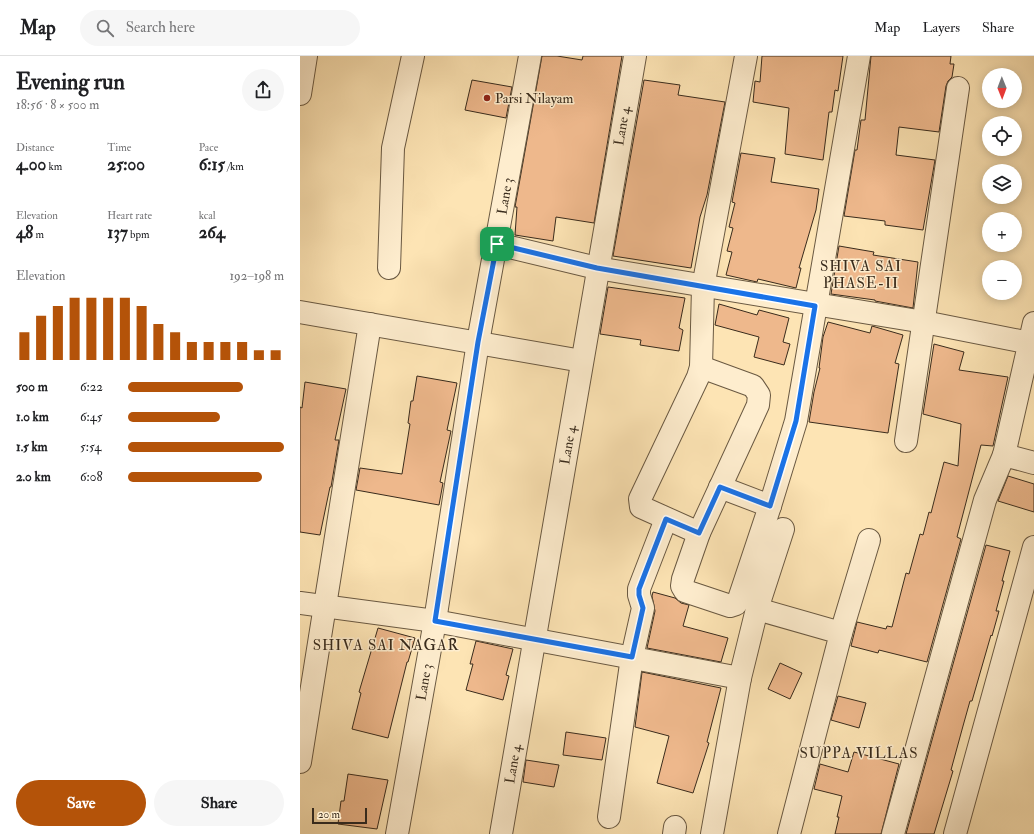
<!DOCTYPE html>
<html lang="en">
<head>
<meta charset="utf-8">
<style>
  :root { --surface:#fff; --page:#f6f6f6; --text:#202124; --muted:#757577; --line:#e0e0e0; --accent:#b45309 }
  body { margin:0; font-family:"IM FELL Double Pica",serif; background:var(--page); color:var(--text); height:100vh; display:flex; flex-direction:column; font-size:15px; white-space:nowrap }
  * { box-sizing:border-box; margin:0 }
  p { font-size:13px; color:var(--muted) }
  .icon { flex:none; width:22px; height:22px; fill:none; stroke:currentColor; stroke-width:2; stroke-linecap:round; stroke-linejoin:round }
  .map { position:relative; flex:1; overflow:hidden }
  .sheet { display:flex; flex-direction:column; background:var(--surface); width:300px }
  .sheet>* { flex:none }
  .needle { width:26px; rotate:179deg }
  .buttons { position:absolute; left:682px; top:12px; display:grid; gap:8px }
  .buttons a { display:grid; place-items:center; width:40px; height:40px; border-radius:50%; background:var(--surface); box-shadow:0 2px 10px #0003; font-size:20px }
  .scale { position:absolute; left:12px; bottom:10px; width:55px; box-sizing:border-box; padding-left:4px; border:2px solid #392b1c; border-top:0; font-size:11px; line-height:14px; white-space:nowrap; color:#392b1c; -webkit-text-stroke:3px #feedce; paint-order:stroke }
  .pin { position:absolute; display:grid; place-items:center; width:34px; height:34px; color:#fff; margin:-17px; border-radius:8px; box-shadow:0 2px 6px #0006 }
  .round { display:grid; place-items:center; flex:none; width:42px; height:42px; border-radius:21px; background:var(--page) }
  .head { display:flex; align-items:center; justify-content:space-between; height:68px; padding:0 16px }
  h1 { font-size:22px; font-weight:800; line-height:30px }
  .stats { display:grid; grid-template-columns:repeat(3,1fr); gap:6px; height:68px; padding:4px 16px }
  .stats div { display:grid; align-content:center }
  .stats b { font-size:17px; font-weight:800 }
  .stats small { font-size:11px; font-weight:400 }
  .stats p { font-size:11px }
  .chart { height:112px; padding:8px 16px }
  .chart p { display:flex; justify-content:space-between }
  .chart svg { width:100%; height:72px; margin-top:4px; stroke:var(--accent); stroke-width:6 }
  .button { display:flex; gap:8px; margin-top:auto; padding:8px 16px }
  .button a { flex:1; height:46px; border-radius:24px; background:var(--accent); color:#fff; font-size:16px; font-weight:800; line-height:46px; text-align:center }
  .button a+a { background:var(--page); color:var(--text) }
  ul { padding:0 16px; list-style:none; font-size:13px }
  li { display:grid; grid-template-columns:64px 48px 1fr; align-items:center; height:30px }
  li i { height:10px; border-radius:5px; background:var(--accent) }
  header { display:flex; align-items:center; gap:24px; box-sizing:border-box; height:56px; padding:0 20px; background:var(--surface); border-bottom:1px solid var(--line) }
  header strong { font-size:19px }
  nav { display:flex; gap:22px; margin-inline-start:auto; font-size:14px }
  .search { width:280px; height:36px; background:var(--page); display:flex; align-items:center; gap:10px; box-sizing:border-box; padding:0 14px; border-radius:22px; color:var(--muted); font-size:15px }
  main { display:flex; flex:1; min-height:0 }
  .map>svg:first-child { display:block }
  .building { fill:#eeb88c; stroke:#392b1c }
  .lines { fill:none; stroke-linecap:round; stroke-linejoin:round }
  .minor-casing { stroke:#6a5942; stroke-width:24 }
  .minor { stroke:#feedce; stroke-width:22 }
  .route-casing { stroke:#fff; stroke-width:8 }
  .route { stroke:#1a73e8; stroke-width:5 }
  .poi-dot { fill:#8f2418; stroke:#feedce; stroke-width:1.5 }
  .labels { text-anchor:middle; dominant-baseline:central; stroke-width:3; stroke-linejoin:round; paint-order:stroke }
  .poi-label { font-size:14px; fill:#392b1c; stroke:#feedce; text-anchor:start }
  .street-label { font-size:14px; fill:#392b1c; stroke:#feedce }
  .neighbourhood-label { font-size:15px; letter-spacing:1px; fill:#392b1c; stroke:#feedce }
</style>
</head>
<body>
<header>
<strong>Map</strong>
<div class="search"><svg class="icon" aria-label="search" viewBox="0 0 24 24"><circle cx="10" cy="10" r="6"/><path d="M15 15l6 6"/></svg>Search here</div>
<nav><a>Map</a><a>Layers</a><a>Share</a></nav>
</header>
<main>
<section class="sheet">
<div class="head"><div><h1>Evening run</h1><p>18:56 · 8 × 500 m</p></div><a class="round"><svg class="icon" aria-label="share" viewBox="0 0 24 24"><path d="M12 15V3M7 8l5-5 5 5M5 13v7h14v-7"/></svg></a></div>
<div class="stats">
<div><p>Distance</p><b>4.00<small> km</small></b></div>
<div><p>Time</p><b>25:00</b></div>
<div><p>Pace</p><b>6:15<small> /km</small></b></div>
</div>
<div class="stats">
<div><p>Elevation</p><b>48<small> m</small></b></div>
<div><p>Heart rate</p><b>137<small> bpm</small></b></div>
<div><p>kcal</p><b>264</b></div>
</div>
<div class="chart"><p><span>Elevation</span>192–198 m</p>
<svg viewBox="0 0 160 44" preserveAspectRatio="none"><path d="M5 44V27M15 44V17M25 44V11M35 44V6M45 44V6M55 44V6M65 44V6M75 44V11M85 44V22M95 44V27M105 44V33M115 44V33M125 44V33M135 44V33M145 44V38M155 44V38"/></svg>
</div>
<ul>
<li><b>500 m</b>6:22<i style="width:74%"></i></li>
<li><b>1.0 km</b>6:45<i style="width:59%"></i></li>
<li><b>1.5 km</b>5:54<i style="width:100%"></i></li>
<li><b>2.0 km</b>6:08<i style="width:86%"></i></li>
</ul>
<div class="button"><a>Save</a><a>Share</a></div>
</section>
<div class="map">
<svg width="734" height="778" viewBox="0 0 734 778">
  <rect width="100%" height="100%" fill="#fde4b4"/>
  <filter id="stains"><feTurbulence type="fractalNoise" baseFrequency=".005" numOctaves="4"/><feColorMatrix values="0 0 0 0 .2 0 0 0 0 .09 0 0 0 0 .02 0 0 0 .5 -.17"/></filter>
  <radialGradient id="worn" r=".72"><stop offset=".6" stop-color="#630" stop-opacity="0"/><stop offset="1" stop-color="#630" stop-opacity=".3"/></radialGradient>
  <!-- building -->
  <g class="building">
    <polygon points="242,0 257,0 282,4 283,0 322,0 294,167 256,161 253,185 215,179 217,151 215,151"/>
    <polygon points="462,0 543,0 538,35 535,34 532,56 529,56 523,104 485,98 489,52 453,46 455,25 460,26"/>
    <polygon points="571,0 651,0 650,8 654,8 652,21 648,25 646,30 639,76 599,71 596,99 635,104 623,174 585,169 585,165 544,160 555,94 557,94 561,64 565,64"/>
    <polygon points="172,24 212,31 206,62 165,54"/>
    <polygon points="344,24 380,29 378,39 425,46 407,139 400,161 391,212 313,200"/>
    <polygon points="441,97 475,102 471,126 519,133 516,154 499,212 501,212 496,232 458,223 457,226 426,219 432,196 427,195 433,172 429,171 435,147 432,146"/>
    <polygon points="539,190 574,196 573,199 618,206 613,252 575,245 575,244 531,238"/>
    <polygon points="308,231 385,242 379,272 383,274 379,295 340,289 341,284 300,278"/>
    <polygon points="419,248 457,259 459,254 489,262 483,286 490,288 484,309 454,301 459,281 415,269"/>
    <polygon points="528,266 570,277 572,270 603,279 595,307 599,308 588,377 509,366 514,336 520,312 519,312 523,281"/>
    <polygon points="634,288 664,296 659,314 708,321 693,390 681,389 657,481 661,483 627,606 579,594 578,597 551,590 557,566 586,573 587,570 592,571 606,517 609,518 620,478 623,479 629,456 631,457 644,406 658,410 661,368 623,358"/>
    <polygon points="117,320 157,327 147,374 151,375 140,426 143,427 139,449 56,434 60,412 102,418 110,368 108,367 111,345 113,345"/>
    <polygon points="5,326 46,333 35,384 39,384 31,431 30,431 20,479 0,476 0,351 2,352"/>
    <polygon points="708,420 734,428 734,456 698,445"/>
    <polygon points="686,489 710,495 702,525 704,525 696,555 699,555 692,580 691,579 672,645 670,645 663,670 651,714 653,715 634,778 606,778"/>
    <polygon points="353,536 375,542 381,547 389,549 383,570 428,582 421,606 347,592 355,555 352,540"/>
    <polygon points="78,572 115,582 108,606 107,606 88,682 52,673 61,637 59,636"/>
    <polygon points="176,585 213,593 206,619 209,620 203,644 166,634 173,608 170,608"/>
    <polygon points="480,607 502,617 490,643 468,633"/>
    <polygon points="342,616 421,632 407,686 409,687 393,737 357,727 369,680 335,671"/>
    <polygon points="538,640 566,647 559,672 531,664"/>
    <polygon points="266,676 306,682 302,704 263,699"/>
    <polygon points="554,696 599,708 581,778 535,778 539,761 537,761 542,740 514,733 520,708 548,716"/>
    <polygon points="226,704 259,709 254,731 223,726"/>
    <polygon points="48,718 88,724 77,773 38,768 41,745 44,745"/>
  </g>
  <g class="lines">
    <defs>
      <g id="minor">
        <polyline points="0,38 6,0"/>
        <polyline points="197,188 297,212 624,266 730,287"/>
        <polyline points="89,212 93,92 113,0"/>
        <polyline points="0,256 282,305"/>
        <polyline points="401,311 453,330 459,339 458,349 399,477 383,523 382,530 385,535 430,550 436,548 439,543 470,450 496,365 559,0"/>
        <polyline points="606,385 658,32"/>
        <polyline points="704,399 734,267"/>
        <polyline points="420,431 470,450"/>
        <polyline points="399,477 341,451 340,443 398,321 401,311 403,231 446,0"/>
        <polyline points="0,547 135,565 440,622"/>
        <polyline points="457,553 541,577 489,778"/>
        <polyline points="541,577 569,484"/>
        <polyline points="0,706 70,268"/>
        <polyline points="309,761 332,601 343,552 339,539 339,533 366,463"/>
        <polyline points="97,778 135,565 178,286 230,0"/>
        <polyline points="201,778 335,0"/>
        <polyline points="374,778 375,771"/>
        <polyline points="412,778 440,622 457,553 483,473"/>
        <polyline points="593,778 685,444 704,399 734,407"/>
        <polyline points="655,778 734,491"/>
      </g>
    </defs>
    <!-- minor casing -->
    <use href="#minor" class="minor-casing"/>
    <!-- minor -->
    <use href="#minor" class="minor"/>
  </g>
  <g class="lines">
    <defs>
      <polygon id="route" points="197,188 297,212 515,250 496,365 470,450 420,431 399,477 366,463 339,533 339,539 343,552 332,601 135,565 178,286"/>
    </defs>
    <!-- route casing -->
    <use href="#route" class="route-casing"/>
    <!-- route -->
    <use href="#route" class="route"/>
  </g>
  <!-- markers -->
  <circle class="poi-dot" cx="187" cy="42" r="4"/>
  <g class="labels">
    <!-- poi labels -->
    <g class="poi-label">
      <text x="195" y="42">Parsi Nilayam</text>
    </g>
    <!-- street labels -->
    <g class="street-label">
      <text transform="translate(322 70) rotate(-80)">Lane 4</text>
      <text transform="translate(205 140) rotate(-80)">Lane 3</text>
      <text transform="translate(268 389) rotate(-80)">Lane 4</text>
      <text transform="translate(124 626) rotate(-80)">Lane 3</text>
      <text transform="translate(213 708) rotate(-80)">Lane 4</text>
    </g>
    <!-- neighbourhood labels -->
    <g class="neighbourhood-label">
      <text x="561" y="210">SHIVA SAI<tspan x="561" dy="17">PHASE-II</tspan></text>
      <text x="86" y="589">SHIVA SAI NAGAR</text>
      <text x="559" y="697">SUPPA VILLAS</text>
    </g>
  </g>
  <rect width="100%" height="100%" filter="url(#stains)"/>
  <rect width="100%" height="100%" fill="url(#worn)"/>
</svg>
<div class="buttons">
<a><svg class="needle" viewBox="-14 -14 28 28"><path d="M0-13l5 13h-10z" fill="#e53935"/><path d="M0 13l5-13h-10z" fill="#757577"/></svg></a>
<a><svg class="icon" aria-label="locate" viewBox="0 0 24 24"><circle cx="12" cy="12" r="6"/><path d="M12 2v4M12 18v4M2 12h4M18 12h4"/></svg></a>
<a><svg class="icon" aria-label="layers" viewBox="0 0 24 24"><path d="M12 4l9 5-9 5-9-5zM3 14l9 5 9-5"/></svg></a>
<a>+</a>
<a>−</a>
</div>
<div class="scale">20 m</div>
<div class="pin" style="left:197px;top:188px;background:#1e9e55"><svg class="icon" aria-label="arrive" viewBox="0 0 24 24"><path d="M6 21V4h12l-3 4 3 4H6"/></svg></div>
</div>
</main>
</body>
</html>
